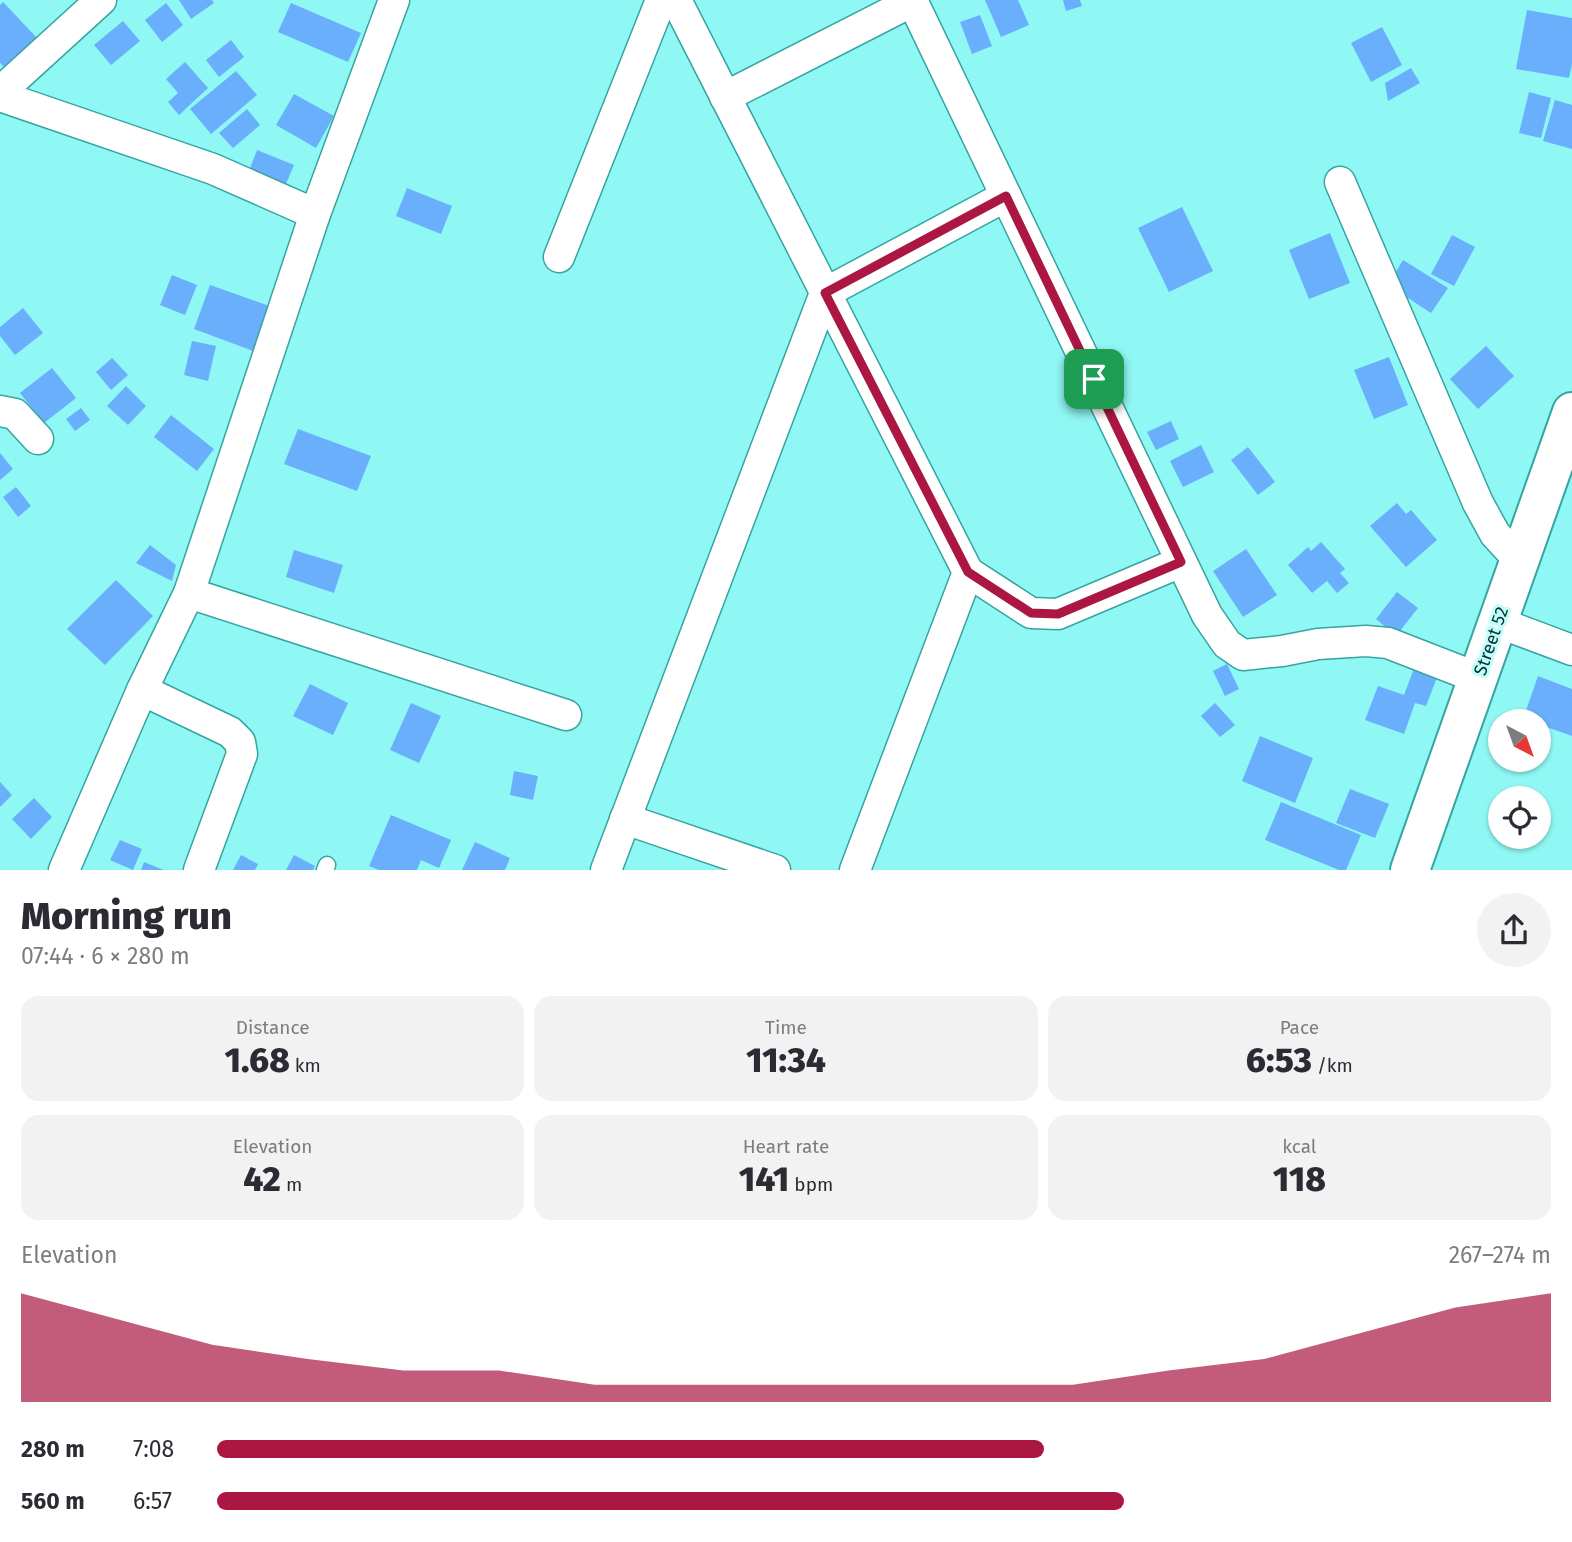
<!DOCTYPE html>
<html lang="en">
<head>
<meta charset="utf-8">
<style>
  :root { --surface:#fff; --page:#f2f2f3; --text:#2b2b33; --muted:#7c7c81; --accent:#ab1742 }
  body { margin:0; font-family:"Fira Sans",sans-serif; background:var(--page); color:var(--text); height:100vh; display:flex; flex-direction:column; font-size:26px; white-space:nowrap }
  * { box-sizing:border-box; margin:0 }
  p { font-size:23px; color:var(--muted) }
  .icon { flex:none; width:38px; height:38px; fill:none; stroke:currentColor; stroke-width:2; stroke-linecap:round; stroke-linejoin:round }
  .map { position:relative; height:870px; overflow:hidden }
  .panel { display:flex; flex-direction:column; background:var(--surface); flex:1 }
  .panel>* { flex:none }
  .needle { width:46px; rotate:139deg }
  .buttons { position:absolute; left:1488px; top:709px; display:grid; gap:14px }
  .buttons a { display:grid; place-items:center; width:63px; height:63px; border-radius:50%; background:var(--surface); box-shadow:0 2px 5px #0004; font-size:35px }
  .pin { position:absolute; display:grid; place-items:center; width:60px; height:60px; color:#fff; margin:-30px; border-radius:14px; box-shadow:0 4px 10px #0006 }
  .round { display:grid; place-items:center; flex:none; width:74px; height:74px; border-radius:37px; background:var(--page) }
  .headline { display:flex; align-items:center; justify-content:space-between; height:119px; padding:0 21px }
  h1 { font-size:38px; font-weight:800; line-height:52px }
  .stats { display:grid; grid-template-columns:repeat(3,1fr); gap:10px; height:119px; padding:7px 21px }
  .stats div { display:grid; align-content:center; border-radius:18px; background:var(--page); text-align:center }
  .stats b { font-size:35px; font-weight:800 }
  .stats small { font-size:19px; font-weight:400 }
  .stats p { font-size:19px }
  .chart { height:196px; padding:14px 21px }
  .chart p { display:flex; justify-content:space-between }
  .chart svg { width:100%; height:126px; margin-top:7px; fill:var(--accent); opacity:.7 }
  ul { padding:0 21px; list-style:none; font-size:23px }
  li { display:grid; grid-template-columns:112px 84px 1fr; align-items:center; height:52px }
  li i { height:18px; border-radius:9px; background:var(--accent) }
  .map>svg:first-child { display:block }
  .building { fill:#69affc }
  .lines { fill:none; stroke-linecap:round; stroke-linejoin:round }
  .service-casing { stroke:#36a4a1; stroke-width:19 }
  .minor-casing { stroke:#36a4a1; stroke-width:33 }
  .tertiary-casing { stroke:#36a4a1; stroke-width:42 }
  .service { stroke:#fff; stroke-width:16 }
  .minor { stroke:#fff; stroke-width:30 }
  .tertiary { stroke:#fff; stroke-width:38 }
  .route-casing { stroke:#fff; stroke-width:14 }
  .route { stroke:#ab1742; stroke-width:9 }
  .labels { text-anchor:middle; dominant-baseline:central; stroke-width:6; stroke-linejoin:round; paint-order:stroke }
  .street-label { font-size:18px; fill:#023332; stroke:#c3fdfa }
</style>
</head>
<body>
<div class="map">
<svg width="1572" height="870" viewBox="0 0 1572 870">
  <rect width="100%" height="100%" fill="#90f8f4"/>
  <!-- building -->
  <g class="building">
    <polygon points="179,0 212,0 214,3 191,19"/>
    <polygon points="985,0 1018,0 1029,25 1001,37"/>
    <polygon points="1063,0 1080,0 1082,6 1066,11"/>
    <polygon points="3,2 39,40 7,70 0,63 0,5"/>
    <polygon points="166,3 183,25 162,42 145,20"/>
    <polygon points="291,3 361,33 348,62 278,32"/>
    <polygon points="1527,10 1572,18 1572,64 1569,78 1516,69"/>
    <polygon points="980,15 992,46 972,54 960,22"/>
    <polygon points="123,21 140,41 111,65 94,45"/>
    <polygon points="1382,27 1402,65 1371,82 1351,43"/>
    <polygon points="231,40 244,57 219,77 206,60"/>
    <polygon points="185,62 208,88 179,115 168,102 178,93 166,79"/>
    <polygon points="1411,68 1420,83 1388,101 1385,83"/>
    <polygon points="236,71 257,95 211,134 190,109"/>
    <polygon points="1529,92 1551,98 1541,138 1519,133"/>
    <polygon points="294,94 334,116 316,148 276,125"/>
    <polygon points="1555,100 1572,105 1572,149 1543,141"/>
    <polygon points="247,109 260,125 233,148 219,133"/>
    <polygon points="257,150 294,165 285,186 249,171"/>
    <polygon points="407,188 452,206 441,234 396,216"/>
    <polygon points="1182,207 1213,271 1169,292 1138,228"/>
    <polygon points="1330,233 1350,283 1309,299 1289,250"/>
    <polygon points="1452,235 1475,247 1454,286 1431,274"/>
    <polygon points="1403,260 1448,288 1431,313 1388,285"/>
    <polygon points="172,275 197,285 185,315 160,305"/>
    <polygon points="210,285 275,308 259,353 194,329"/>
    <polygon points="23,308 43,333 15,355 0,336 0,327"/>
    <polygon points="192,341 216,346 208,381 184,375"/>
    <polygon points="1486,346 1514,376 1478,409 1450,379"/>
    <polygon points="1389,357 1408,405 1374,419 1354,370"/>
    <polygon points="112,358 128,375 111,390 96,372"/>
    <polygon points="52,368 76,398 44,423 20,393"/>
    <polygon points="126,386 146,406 128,425 107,406"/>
    <polygon points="81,408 90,420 75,431 66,419"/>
    <polygon points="171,415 214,449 197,471 154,437"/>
    <polygon points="1171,421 1179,439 1156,450 1147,432"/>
    <polygon points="298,429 371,456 357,491 284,464"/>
    <polygon points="1201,445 1214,472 1183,487 1170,461"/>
    <polygon points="1248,447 1275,482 1258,495 1231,460"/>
    <polygon points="0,453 13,469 0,480"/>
    <polygon points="16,487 31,506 18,517 3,497"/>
    <polygon points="1397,503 1406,514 1411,510 1437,540 1406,567 1370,526"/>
    <polygon points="1321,542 1345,569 1340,573 1349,583 1337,593 1327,581 1312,593 1288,565 1308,547 1311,551"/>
    <polygon points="150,545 176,565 172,581 136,563"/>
    <polygon points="1246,549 1277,595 1243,617 1213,571"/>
    <polygon points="294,550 343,565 334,593 286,577"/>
    <polygon points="116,580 153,616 105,665 67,629"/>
    <polygon points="1397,592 1418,608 1396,636 1376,619"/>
    <polygon points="1416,663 1439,672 1426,706 1415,703 1404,734 1365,720 1378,686 1404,695"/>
    <polygon points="1227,664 1239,689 1225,696 1213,671"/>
    <polygon points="1538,676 1572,689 1572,736 1538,724 1538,721 1523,719"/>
    <polygon points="310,684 348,703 333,735 293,716"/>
    <polygon points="411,703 441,716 419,763 390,750"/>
    <polygon points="1215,703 1235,725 1220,737 1201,716"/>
    <polygon points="1260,736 1313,758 1295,803 1242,781"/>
    <polygon points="514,771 538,776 533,800 510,795"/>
    <polygon points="0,782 12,795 0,807"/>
    <polygon points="1350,789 1389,804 1375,838 1336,823"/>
    <polygon points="34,798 52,817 31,839 12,819"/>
    <polygon points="1281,802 1361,835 1346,870 1339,870 1265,840"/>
    <polygon points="391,815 451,840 439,868 421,860 417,870 379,870 369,866"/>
    <polygon points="120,840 142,849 133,870 110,860"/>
    <polygon points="475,842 510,858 505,870 462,870"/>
    <polygon points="241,855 258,864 255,870 233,870"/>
    <polygon points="294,855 315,866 313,870 286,870"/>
    <polygon points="144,862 164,870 141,870"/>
  </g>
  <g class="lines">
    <defs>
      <polyline id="service" points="325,870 327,865"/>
      <g id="minor">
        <polyline points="676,0 968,572 1031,613 1058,614 1181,562"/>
        <polyline points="912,0 1207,615 1227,644 1243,655 1282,651 1318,644 1366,641 1388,643 1478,678"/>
        <polyline points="0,92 101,0"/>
        <polyline points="0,96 213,169 315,214"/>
        <polyline points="725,97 913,1"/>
        <polyline points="1340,182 1478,503 1495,534 1519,560"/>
        <polyline points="559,257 661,0"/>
        <polyline points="0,411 15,414 38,439"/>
        <polyline points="189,593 566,715"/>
        <polyline points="1497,622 1572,650"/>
        <polyline points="142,690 230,732 240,742 242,754 199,870"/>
        <polyline points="625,819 775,870"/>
        <polyline points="64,870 142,690 189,593 315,214 394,0"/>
        <polyline points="606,870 825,293 1006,196"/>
        <polyline points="855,870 968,572"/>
      </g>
      <polyline id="tertiary" points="1410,870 1572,412"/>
    </defs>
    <!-- service casing -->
    <use href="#service" class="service-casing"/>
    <!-- minor casing -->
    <use href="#minor" class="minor-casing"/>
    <!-- tertiary casing -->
    <use href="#tertiary" class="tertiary-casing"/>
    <!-- service -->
    <use href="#service" class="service"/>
    <!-- minor -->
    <use href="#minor" class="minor"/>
    <!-- tertiary -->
    <use href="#tertiary" class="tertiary"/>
  </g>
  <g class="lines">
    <defs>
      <polygon id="route" points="1006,196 1181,562 1058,614 1031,613 968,572 825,293"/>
    </defs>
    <!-- route casing -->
    <use href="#route" class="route-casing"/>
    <!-- route -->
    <use href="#route" class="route"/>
  </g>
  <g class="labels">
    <!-- street labels -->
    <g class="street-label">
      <text transform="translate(1491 641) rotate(-71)">Street 52</text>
    </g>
  </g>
</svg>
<div class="buttons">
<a><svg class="needle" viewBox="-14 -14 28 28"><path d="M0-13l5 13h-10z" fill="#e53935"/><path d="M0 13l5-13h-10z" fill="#7c7c81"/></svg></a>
<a><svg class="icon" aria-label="locate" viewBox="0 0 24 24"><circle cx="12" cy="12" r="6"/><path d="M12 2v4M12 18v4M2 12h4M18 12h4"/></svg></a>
</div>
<div class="pin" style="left:1094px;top:379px;background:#1e9e55"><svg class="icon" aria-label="arrive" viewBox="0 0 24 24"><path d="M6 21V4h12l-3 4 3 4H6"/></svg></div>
</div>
<section class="panel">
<div class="headline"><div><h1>Morning run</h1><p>07:44 · 6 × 280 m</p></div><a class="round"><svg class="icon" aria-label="share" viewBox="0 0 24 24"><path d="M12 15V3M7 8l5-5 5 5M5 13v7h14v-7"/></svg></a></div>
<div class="stats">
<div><p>Distance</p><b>1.68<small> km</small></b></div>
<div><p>Time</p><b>11:34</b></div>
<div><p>Pace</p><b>6:53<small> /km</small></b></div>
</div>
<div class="stats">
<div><p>Elevation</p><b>42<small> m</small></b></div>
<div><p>Heart rate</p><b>141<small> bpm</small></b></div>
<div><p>kcal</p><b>118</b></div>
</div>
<div class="chart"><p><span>Elevation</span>267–274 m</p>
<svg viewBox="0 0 160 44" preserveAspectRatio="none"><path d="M0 44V6L10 15L20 24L30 29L40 33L50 33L60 38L70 38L80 38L90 38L100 38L110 38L120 33L130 29L140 20L150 11L160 6V44z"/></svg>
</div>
<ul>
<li><b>280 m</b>7:08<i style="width:62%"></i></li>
<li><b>560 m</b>6:57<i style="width:68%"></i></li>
</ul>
</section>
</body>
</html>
